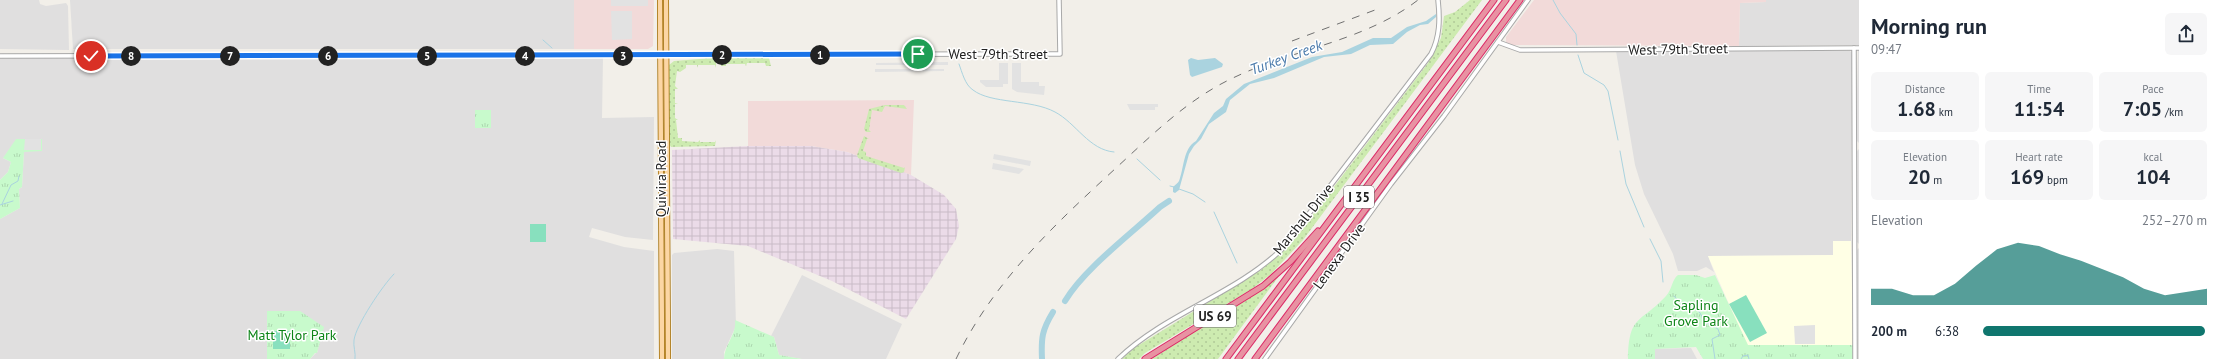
<!DOCTYPE html>
<html lang="en">
<head>
<meta charset="utf-8">
<style>
  :root { --surface:#fff; --page:#f6f6f7; --text:#1f2937; --muted:#747a83; --accent:#0f766e }
  body { margin:0; font-family:"PT Sans",sans-serif; background:var(--page); color:var(--text); height:100vh; display:flex; flex-direction:column; font-size:15px; white-space:nowrap }
  * { box-sizing:border-box; margin:0 }
  p { font-size:13px; color:var(--muted) }
  .icon { flex:none; width:22px; height:22px; fill:none; stroke:currentColor; stroke-width:2; stroke-linecap:round; stroke-linejoin:round }
  .map { position:relative; flex:1; overflow:hidden }
  .drawer { display:flex; flex-direction:column; background:var(--surface); width:360px }
  .drawer>* { flex:none }
  .pin { position:absolute; display:grid; place-items:center; width:34px; height:34px; color:#fff; margin:-17px; border:2px solid #fff; border-radius:50%; box-shadow:0 1px 4px #0007 }
  .km { position:absolute; width:20px; height:20px; margin:-10px; border-radius:50%; background:#222; color:#fff; font-size:11px; line-height:20px; text-align:center }
  .round { display:grid; place-items:center; flex:none; width:42px; height:42px; border-radius:6px; background:var(--page) }
  .overview { display:flex; align-items:center; justify-content:space-between; height:68px; padding:0 12px }
  h1 { font-size:22px; font-weight:700; line-height:30px }
  .metrics { display:grid; grid-template-columns:repeat(3,1fr); gap:6px; height:68px; padding:4px 12px }
  .metrics div { display:grid; align-content:center; border-radius:6px; background:var(--page); text-align:center }
  .metrics b { font-size:20px; font-weight:700 }
  .metrics small { font-size:11px; font-weight:400 }
  .metrics p { font-size:11px }
  .chart { height:112px; padding:8px 12px }
  .chart p { display:flex; justify-content:space-between }
  .chart svg { width:100%; height:72px; margin-top:4px; fill:var(--accent); opacity:.7 }
  ul { padding:0 12px; list-style:none; font-size:13px }
  li { display:grid; grid-template-columns:64px 48px 1fr; align-items:center; height:30px }
  li i { height:10px; border-radius:5px; background:var(--accent) }
  main { display:flex; flex:1; min-height:0 }
  .map>svg:first-child { display:block }
  .residential { fill:#e0dfdf }
  .commercial { fill:#f2dad9 }
  .industrial { fill:url(#industrial-grid) }
  .education { fill:#ffffe5 }
  .grass { fill:url(#grass-dots) }
  .park { fill:url(#park-tufts) }
  .pitch { fill:#88e0be }
  .parking { fill:#e2e2e2 }
  .water { fill:#aad3df }
  .lines { fill:none; stroke-linecap:round; stroke-linejoin:round }
  .stream { stroke:#aad3df; stroke-width:1 }
  .river { stroke:#aad3df; stroke-width:6 }
  .minor-casing { stroke:#a9a9a9; stroke-width:5.5 }
  .major-casing { stroke:#a06b00; stroke-width:6 }
  .highway-casing { stroke:#dc2a67; stroke-width:7 }
  .minor { stroke:#fff; stroke-width:3.5 }
  .major { stroke:#fcd6a4; stroke-width:4.5 }
  .highway { stroke:#e892a2; stroke-width:5 }
  .rail { stroke:#707070; stroke-width:1; stroke-dasharray:8 8; stroke-linecap:butt }
  .route-casing { stroke:#fff; stroke-width:8 }
  .route { stroke:#1a73e8; stroke-width:5 }
  .labels { text-anchor:middle; dominant-baseline:central; stroke-width:3; stroke-linejoin:round; paint-order:stroke }
  .shield { fill:#fff; stroke:#646464; stroke-width:1 }
  .shield-label { font-size:13px; font-weight:bold; fill:#222 }
  .street-label { font-size:14px; fill:#222; stroke:#fff }
  .park-label { font-size:14px; fill:#0c8416; stroke:#fff }
  .water-label { font-size:15px; font-style:italic; fill:#4a7aab; stroke:#fff }
</style>
</head>
<body>
<main>
<div class="map">
<svg width="1859" height="359" viewBox="0 0 1859 359">
  <defs>
    <pattern id="industrial-grid" width="8" height="8" patternUnits="userSpaceOnUse"><rect width="8" height="8" fill="#ebdbe8"/><path d="M0 4h8M4 0v8" fill="none" stroke="#c9bcc7"/></pattern>
    <pattern id="grass-dots" width="8" height="8" patternUnits="userSpaceOnUse"><rect width="8" height="8" fill="#cdebb0"/><path d="M2 2h.1M6 6h.1" fill="none" stroke="#b0c997" stroke-width="1.8" stroke-linecap="round"/></pattern>
    <pattern id="park-tufts" width="24" height="20" patternUnits="userSpaceOnUse"><rect width="24" height="20" fill="#c8facc"/><path d="M3 7l-1-3M5 7V3M7 7l1-3M15 17l-1-3M17 17v-4M19 17l1-3" fill="none" stroke="#acd6af"/></pattern>
  </defs>
  <rect width="100%" height="100%" fill="#f2efe9"/>
  <!-- residential -->
  <g class="residential">
    <polygon points="0,0 39,0 40,4 46,6 66,3 68,6 69,50 0,49"/>
    <polygon points="70,0 574,0 574,49 73,49"/>
    <polygon points="1766,0 1859,0 1859,45 1739,46 1740,3 1766,2"/>
    <polygon points="1858,50 1859,50 1859,143 1856,140"/>
    <polygon points="1616,51 1850,51 1852,53 1851,241 1833,241 1833,255 1708,256 1714,272 1706,267 1697,271 1678,271 1673,254 1644,194 1635,165"/>
    <polygon points="603,57 602,118 654,117 653,240 625,237 592,228 589,237 624,247 654,251 654,359 310,359 318,351 317,350 319,346 300,311 267,311 267,359 0,359 0,219 20,208 19,189 22,187 24,151 42,139 3,158 11,162 8,172 0,180 0,58"/>
    <polygon points="1859,149 1859,244 1857,242 1856,152"/>
    <polygon points="1859,248 1859,359 1857,359 1856,251"/>
    <polygon points="717,249 734,251 736,326 724,352 724,359 672,359 672,255 674,253"/>
    <polygon points="802,275 902,324 886,359 802,359 779,355 774,337 771,336"/>
    <polygon points="1691,348 1697,359 1655,359 1655,349"/>
  </g>
  <!-- commercial -->
  <g class="commercial">
    <polygon points="574,0 654,0 653,46 648,49 574,49"/>
    <polygon points="1534,0 1766,0 1766,2 1740,3 1739,46 1506,45 1506,37"/>
    <polygon points="914,100 911,175 847,152 811,146 748,146 748,101"/>
  </g>
  <!-- industrial -->
  <polygon class="industrial" points="748,146 811,146 847,152 911,175 944,195 956,209 959,226 956,239 906,319 832,281 748,246 673,239 672,150"/>
  <!-- education -->
  <polygon class="education" points="1833,241 1851,241 1853,345 1747,345 1708,256 1833,255"/>
  <!-- grass -->
  <g class="grass">
    <polygon points="1470,0 1482,0 1303,240 1271,274 1252,289 1145,353 1139,359 1122,359 1134,348 1261,270 1289,246 1428,63 1441,38 1444,16 1455,12"/>
    <polygon points="712,58 716,61 716,68 715,65 698,65 697,68 697,65 686,65 686,68 680,72 677,71 675,86 678,89 675,89 675,103 678,103 675,104 675,118 678,120 676,120 678,138 682,138 682,141 698,142 700,140 700,142 715,142 716,140 715,146 671,147 669,144 669,65 674,61"/>
    <polygon points="722,58 769,58 771,66 766,66 765,63 747,63 746,66 745,64 726,64 726,66 721,66"/>
    <polygon points="885,105 904,105 907,109 885,106 882,112 872,110 869,130 871,132 866,132 864,129 869,109"/>
    <polygon points="864,136 869,139 867,139 863,151 866,152 866,156 904,168 905,167 904,172 901,173 858,158 857,155"/>
    <polygon points="1279,276 1218,359 1152,359"/>
  </g>
  <!-- park -->
  <g class="park">
    <rect x="475" y="110" width="16" height="18"/>
    <polygon points="16,139 42,139 42,151 24,152 22,187 19,189 20,208 0,219 0,180 8,172 11,162 3,158"/>
    <path d="M1678,275H1696L1705,278L1715,275L1748,345H1853V359H1703L1696,347L1655,349V359H1628C1629,314 1640,324 1666,296C1672,290 1672,279 1678,275Z"/>
    <polygon points="267,311 300,311 324,327 317,353 315,353 310,359 267,359"/>
    <path d="M735,320L774,337L779,355L802,359H724C724,345 737,334 735,320Z"/>
  </g>
  <!-- pitch -->
  <g class="pitch">
    <rect x="530" y="224" width="16" height="18"/>
    <polygon points="1746,295 1767,333 1750,342 1729,304"/>
    <rect x="273" y="331" width="17" height="18"/>
  </g>
  <!-- parking -->
  <g class="parking">
    <rect x="611" y="0" width="37" height="6"/>
    <polygon points="611,11 632,11 632,39 612,40"/>
    <polygon points="948,62 948,65 876,65 876,63"/>
    <polygon points="999,63 1008,63 1008,84 1003,84 1003,87 986,87 980,82 980,80 999,80"/>
    <polygon points="1012,63 1021,63 1021,82 1039,82 1039,86 1045,86 1044,95 1017,92 1012,89"/>
    <polygon points="875,69 944,69 944,71 875,72"/>
    <polygon points="1127,104 1158,104 1158,107 1155,107 1155,110 1130,110"/>
    <polygon points="25,139 41,139 41,150 24,150"/>
    <polygon points="994,154 1031,161 1030,166 993,159"/>
    <polygon points="993,163 1024,169 1019,174 992,169"/>
    <polygon points="1815,325 1815,344 1795,344 1794,326"/>
  </g>
  <!-- water -->
  <g class="water">
    <path d="M1436,14V17L1428,24L1420,25L1407,32L1393,44L1370,45L1351,54L1324,57L1274,78L1250,84L1230,100L1226,112L1209,124L1201,139L1194,146L1189,154L1179,190L1175,193L1173,192V187C1175,185 1178,183 1179,181C1184,169 1183,148 1196,141L1214,113L1223,106L1226,99L1244,84L1312,57L1342,52L1373,38H1391L1407,27L1426,21Z"/>
    <polygon points="1191,58 1198,60 1215,58 1223,64 1222,67 1192,77 1190,75 1188,60"/>
  </g>
  <g class="lines">
    <!-- stream -->
    <g class="stream">
      <polyline points="1553,0 1560,13 1576,34 1577,45"/>
      <polyline points="543,40 552,48"/>
      <polyline points="1578,55 1584,73 1604,85 1608,91 1618,140"/>
      <path d="M959,64C962,72 965,85 973,90C991,104 1031,99 1055,112C1076,123 1089,150 1114,152"/>
      <polyline points="1620,151 1626,184 1644,227"/>
      <polyline points="1137,159 1160,180"/>
      <polyline points="1170,186 1174,187"/>
      <polyline points="1179,189 1193,194 1205,202"/>
      <polyline points="2,204 11,185 18,181 19,176"/>
      <polyline points="0,205 13,201"/>
      <polyline points="1214,212 1237,263"/>
      <polyline points="1650,239 1661,261 1663,282"/>
      <path d="M1674,296C1677,299 1680,303 1684,305C1695,309 1701,309 1703,321L1718,329L1720,335L1712,339L1715,359"/>
      <path d="M355,359C356,353 353,346 354,340C356,325 383,285 394,274"/>
      <polyline points="1741,359 1743,356 1748,355 1749,359"/>
    </g>
    <!-- river -->
    <g class="river">
      <path d="M1065,301C1084,269 1132,233 1160,207L1169,201"/>
      <path d="M1042,359C1041,338 1042,330 1053,312"/>
    </g>
    <defs>
      <g id="minor">
        <polyline points="1498,42 1520,50 1859,48"/>
        <polyline points="1854,48 1855,359"/>
        <polyline points="0,56 1060,54 1059,0"/>
        <path d="M1118,359C1166,313 1234,295 1282,249L1431,54C1440,37 1440,19 1438,0"/>
        <polyline points="1265,359 1391,184 1444,116 1528,0"/>
      </g>
      <g id="major">
        <polyline points="660,0 662,359"/>
        <polyline points="666,0 668,359"/>
      </g>
      <g id="highway">
        <polyline points="1145,359 1263,286 1290,262 1318,231"/>
        <polyline points="1226,359 1494,0"/>
        <polyline points="1238,359 1506,0"/>
        <polyline points="1255,359 1520,0"/>
      </g>
    </defs>
    <!-- minor casing -->
    <use href="#minor" class="minor-casing"/>
    <!-- major casing -->
    <use href="#major" class="major-casing"/>
    <!-- highway casing -->
    <use href="#highway" class="highway-casing"/>
    <!-- minor -->
    <use href="#minor" class="minor"/>
    <!-- major -->
    <use href="#major" class="major"/>
    <!-- highway -->
    <use href="#highway" class="highway"/>
    <!-- rail -->
    <g class="rail">
      <polyline points="1292,41 1375,10"/>
      <path d="M956,359C993,282 1054,225 1116,168C1153,134 1189,98 1235,77C1294,49 1365,41 1418,0"/>
    </g>
  </g>
  <g class="lines">
    <defs>
      <polyline id="route" points="91,56 918,54"/>
    </defs>
    <!-- route casing -->
    <use href="#route" class="route-casing"/>
    <!-- route -->
    <use href="#route" class="route"/>
  </g>
  <g class="labels">
    <!-- shield labels -->
    <g class="shield">
      <rect x="1344" y="186" width="30" height="22" rx="3"/>
      <rect x="1194" y="305" width="42" height="22" rx="3"/>
    </g>
    <g class="shield-label">
      <text x="1359" y="197">I 35</text>
      <text x="1215" y="316">US 69</text>
    </g>
    <!-- street labels -->
    <g class="street-label">
      <text transform="translate(1678 49) rotate(-1)">West 79th Street</text>
      <text x="998" y="54">West 79th Street</text>
      <text transform="translate(661 179) rotate(-90)">Quivira Road</text>
      <text transform="translate(1303 219) rotate(-51)">Marshall Drive</text>
      <text transform="translate(1339 256) rotate(-54)">Lenexa Drive</text>
    </g>
    <!-- park labels -->
    <g class="park-label">
      <text x="1696" y="305">Sapling<tspan x="1696" dy="16">Grove Park</tspan></text>
      <text x="292" y="335">Matt Tylor Park</text>
    </g>
    <!-- water labels -->
    <g class="water-label">
      <text transform="translate(1286 57) rotate(-20)">Turkey Creek</text>
    </g>
  </g>
</svg>
<div class="pin" style="left:918px;top:54px;background:#1e9e55"><svg class="icon" aria-label="arrive" viewBox="0 0 24 24"><path d="M6 21V4h12l-3 4 3 4H6"/></svg></div>
<div class="pin" style="left:91px;top:56px;background:#d93025"><svg class="icon" aria-label="check" viewBox="0 0 24 24"><path d="M5 12l5 5 9-10"/></svg></div>
<b class="km" style="left:820px;top:55px">1</b>
<b class="km" style="left:722px;top:55px">2</b>
<b class="km" style="left:623px;top:56px">3</b>
<b class="km" style="left:525px;top:56px">4</b>
<b class="km" style="left:427px;top:56px">5</b>
<b class="km" style="left:328px;top:56px">6</b>
<b class="km" style="left:230px;top:56px">7</b>
<b class="km" style="left:131px;top:56px">8</b>
</div>
<section class="drawer">
<div class="overview"><div><h1>Morning run</h1><p>09:47</p></div><a class="round"><svg class="icon" aria-label="share" viewBox="0 0 24 24"><path d="M12 15V3M7 8l5-5 5 5M5 13v7h14v-7"/></svg></a></div>
<div class="metrics">
<div><p>Distance</p><b>1.68<small> km</small></b></div>
<div><p>Time</p><b>11:54</b></div>
<div><p>Pace</p><b>7:05<small> /km</small></b></div>
</div>
<div class="metrics">
<div><p>Elevation</p><b>20<small> m</small></b></div>
<div><p>Heart rate</p><b>169<small> bpm</small></b></div>
<div><p>kcal</p><b>104</b></div>
</div>
<div class="chart"><p><span>Elevation</span>252–270 m</p>
<svg viewBox="0 0 160 44" preserveAspectRatio="none"><path d="M0 44V34L10 34L20 38L30 38L40 31L50 20L60 10L70 6L80 8L90 13L100 17L110 22L120 27L130 34L140 38L150 36L160 34V44z"/></svg>
</div>
<ul>
<li><b>200 m</b>6:38<i style="width:99%"></i></li>
</ul>
</section>
</main>
</body>
</html>
